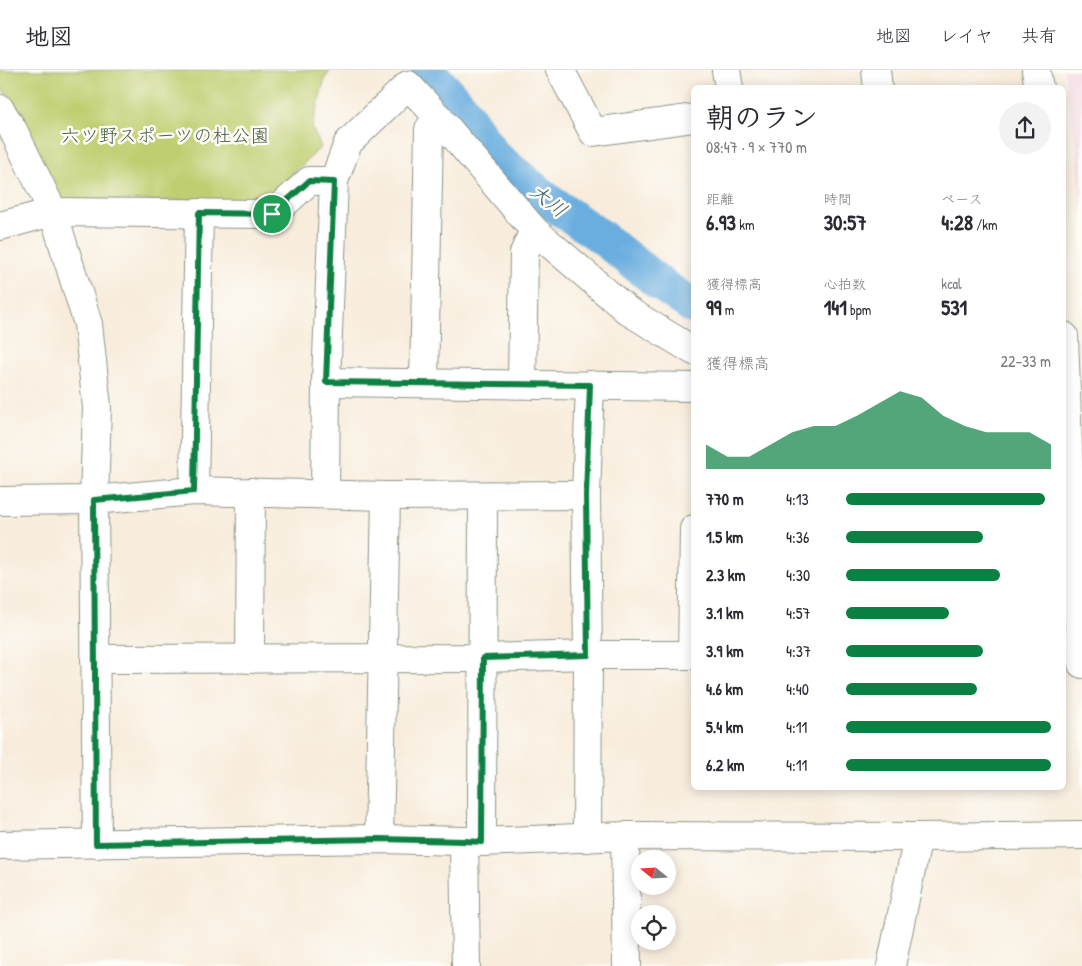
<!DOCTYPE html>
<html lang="ja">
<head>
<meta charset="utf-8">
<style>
  :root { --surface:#fff; --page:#f2f2f3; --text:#2b2b33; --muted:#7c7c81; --line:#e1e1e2; --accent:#0b8043 }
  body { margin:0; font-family:"Patrick Hand","Klee One",sans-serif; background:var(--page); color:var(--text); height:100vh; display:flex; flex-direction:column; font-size:19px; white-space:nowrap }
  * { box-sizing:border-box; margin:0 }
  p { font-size:16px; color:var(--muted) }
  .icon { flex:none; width:28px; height:28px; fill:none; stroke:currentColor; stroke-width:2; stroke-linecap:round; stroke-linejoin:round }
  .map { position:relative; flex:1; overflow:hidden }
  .panel { position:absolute; left:691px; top:15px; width:375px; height:705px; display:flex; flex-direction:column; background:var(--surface); border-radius:8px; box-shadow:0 2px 12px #0003 }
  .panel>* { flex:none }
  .needle { width:32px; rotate:288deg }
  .controls { position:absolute; left:631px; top:780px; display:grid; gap:10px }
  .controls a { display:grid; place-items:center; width:45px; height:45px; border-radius:50%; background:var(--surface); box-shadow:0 2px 12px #0003; font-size:25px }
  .pin { position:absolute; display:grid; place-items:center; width:42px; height:42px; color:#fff; margin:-21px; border:2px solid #fff; border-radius:50%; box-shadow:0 1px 5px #0007 }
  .round { display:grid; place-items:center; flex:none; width:52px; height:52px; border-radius:26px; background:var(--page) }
  .head { display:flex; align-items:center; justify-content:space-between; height:85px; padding:0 15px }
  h1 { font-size:28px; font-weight:700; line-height:38px }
  .stats { display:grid; grid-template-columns:repeat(3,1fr); gap:8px; height:85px; padding:5px 15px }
  .stats div { display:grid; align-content:center }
  .stats b { font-size:21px; font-weight:700 }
  .stats small { font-size:14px; font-weight:400 }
  .stats p { font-size:14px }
  .chart { height:140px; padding:10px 15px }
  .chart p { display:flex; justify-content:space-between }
  .chart svg { width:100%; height:90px; margin-top:5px; fill:var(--accent); opacity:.7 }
  ul { padding:0 15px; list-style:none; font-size:16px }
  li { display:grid; grid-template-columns:80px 60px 1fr; align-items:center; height:38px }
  li i { height:12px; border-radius:6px; background:var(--accent) }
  header { display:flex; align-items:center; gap:30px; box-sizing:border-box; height:70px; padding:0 25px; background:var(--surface); border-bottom:1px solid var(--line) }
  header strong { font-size:24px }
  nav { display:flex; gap:28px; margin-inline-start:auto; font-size:18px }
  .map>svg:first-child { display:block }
  .built { fill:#f3cfdf }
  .green { fill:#bfce70; stroke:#6f8652 }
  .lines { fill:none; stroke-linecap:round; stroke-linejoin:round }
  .river { stroke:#6aaedf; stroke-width:35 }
  .minor-casing { stroke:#8c9588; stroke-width:30 }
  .minor { stroke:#fff; stroke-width:28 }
  .route-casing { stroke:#fff; stroke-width:10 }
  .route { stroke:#0b8043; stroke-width:6 }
  .labels { text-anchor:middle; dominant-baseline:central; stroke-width:5; stroke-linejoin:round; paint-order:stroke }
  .park-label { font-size:19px; fill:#476143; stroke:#fdfcf7 }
  .water-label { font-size:20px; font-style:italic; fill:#365f67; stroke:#fdfcf7 }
</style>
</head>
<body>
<header>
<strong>地図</strong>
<nav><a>地図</a><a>レイヤ</a><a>共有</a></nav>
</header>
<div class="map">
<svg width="1082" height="896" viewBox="0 0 1082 896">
  <rect width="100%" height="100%" fill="#fdfcf7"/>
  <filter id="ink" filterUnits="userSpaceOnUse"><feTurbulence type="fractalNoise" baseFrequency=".02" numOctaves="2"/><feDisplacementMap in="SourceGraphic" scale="10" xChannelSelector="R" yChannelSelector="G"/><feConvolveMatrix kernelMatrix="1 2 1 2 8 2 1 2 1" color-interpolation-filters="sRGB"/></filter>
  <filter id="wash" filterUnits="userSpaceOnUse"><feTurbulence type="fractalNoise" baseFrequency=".0096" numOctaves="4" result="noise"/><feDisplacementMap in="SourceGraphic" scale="20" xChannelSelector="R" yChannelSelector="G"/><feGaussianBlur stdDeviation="1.12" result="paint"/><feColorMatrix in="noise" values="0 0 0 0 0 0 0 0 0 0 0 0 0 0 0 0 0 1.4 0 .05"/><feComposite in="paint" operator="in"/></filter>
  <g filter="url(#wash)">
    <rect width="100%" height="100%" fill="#f8eddd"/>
    <!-- built -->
    <polygon class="built" points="1064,0 1082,0 1082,146 1078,88"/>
    <!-- green -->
    <polygon class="green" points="0,0 331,0 325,8 312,58 321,77 266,130 60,131 22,49 0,15"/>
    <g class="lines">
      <!-- river -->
      <polyline class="river" points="427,0 460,36 494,86 550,132 600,166 659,213 694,237"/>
    </g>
  </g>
  <g filter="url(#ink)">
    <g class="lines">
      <defs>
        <g id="minor">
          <polyline points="560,0 593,62 694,48"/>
          <polyline points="726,0 729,18"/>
          <polyline points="876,0 878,18"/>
          <polyline points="1036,0 1039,18"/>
          <polyline points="0,39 13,60 53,142 88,254 97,337 94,430 97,774"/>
          <polyline points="0,156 53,142 273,144 309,111 334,111"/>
          <polyline points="1064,266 1072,486 1082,594"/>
          <polyline points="326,312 694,317"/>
          <polyline points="424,313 429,59 438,47"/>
          <polyline points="522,314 524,183 534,160"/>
          <polyline points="194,421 199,143"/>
          <polyline points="325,424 326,312 334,111 348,73 408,15 438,47 534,160 628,241 694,281"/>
          <polyline points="0,431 94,430 194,421 386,426 586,425"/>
          <polyline points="692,585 694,459"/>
          <polyline points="95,589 483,588 588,585 694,585"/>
          <polyline points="250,589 251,422"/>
          <polyline points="625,766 627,896"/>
          <polyline points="587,768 588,585 586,425 590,315"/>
          <polyline points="379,769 386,426"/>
          <polyline points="464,771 466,896"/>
          <polyline points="482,772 483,426"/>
          <polyline points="0,775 379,769 464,771 482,772 625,766 918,767 1082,765"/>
          <polyline points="891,896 918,767"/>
        </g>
      </defs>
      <!-- minor casing -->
      <use href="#minor" class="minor-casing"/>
      <!-- minor -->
      <use href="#minor" class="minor"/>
    </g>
  </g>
  <g class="lines" filter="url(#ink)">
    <defs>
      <polygon id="route" points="309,111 334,112 326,312 590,315 586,425 588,585 483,588 482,772 464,771 379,769 96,774 94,430 194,421 199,143 272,144"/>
    </defs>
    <!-- route casing -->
    <use href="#route" class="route-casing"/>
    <!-- route -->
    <use href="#route" class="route"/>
  </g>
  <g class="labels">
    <!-- park labels -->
    <g class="park-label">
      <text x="165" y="65">六ツ野スポーツの杜公園</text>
    </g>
    <!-- water labels -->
    <g class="water-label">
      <text transform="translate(549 130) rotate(38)">大川</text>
    </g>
  </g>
</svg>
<div class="controls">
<a><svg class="needle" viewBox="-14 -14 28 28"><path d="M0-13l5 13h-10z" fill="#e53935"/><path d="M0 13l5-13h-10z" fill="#7c7c81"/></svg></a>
<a><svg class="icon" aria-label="locate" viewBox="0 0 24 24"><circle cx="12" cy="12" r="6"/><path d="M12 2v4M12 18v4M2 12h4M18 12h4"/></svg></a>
</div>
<div class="pin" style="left:272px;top:144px;background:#1e9e55"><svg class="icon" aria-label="arrive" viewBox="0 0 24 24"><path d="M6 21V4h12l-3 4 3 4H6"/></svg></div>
<section class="panel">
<div class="head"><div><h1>朝のラン</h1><p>08:47 · 9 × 770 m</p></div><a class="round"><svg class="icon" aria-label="share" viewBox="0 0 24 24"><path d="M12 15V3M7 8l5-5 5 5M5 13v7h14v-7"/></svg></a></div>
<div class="stats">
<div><p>距離</p><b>6.93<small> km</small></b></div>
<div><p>時間</p><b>30:57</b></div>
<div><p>ペース</p><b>4:28<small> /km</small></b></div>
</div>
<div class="stats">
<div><p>獲得標高</p><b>99<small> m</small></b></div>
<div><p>心拍数</p><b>141<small> bpm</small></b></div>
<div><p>kcal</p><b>531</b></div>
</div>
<div class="chart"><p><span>獲得標高</span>22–33 m</p>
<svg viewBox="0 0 160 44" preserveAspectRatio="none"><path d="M0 44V32L10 38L20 38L30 32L40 26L50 23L60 23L70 18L80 12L90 6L100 9L110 18L120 23L130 26L140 26L150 26L160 32V44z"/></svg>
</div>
<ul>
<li><b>770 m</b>4:13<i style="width:97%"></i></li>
<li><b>1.5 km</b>4:36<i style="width:67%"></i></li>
<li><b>2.3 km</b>4:30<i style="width:75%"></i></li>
<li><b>3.1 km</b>4:57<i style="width:50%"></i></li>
<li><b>3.9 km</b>4:37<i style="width:67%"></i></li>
<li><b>4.6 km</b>4:40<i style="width:64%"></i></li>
<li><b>5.4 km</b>4:11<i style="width:100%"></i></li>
<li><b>6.2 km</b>4:11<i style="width:100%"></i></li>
</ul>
</section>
</div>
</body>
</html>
